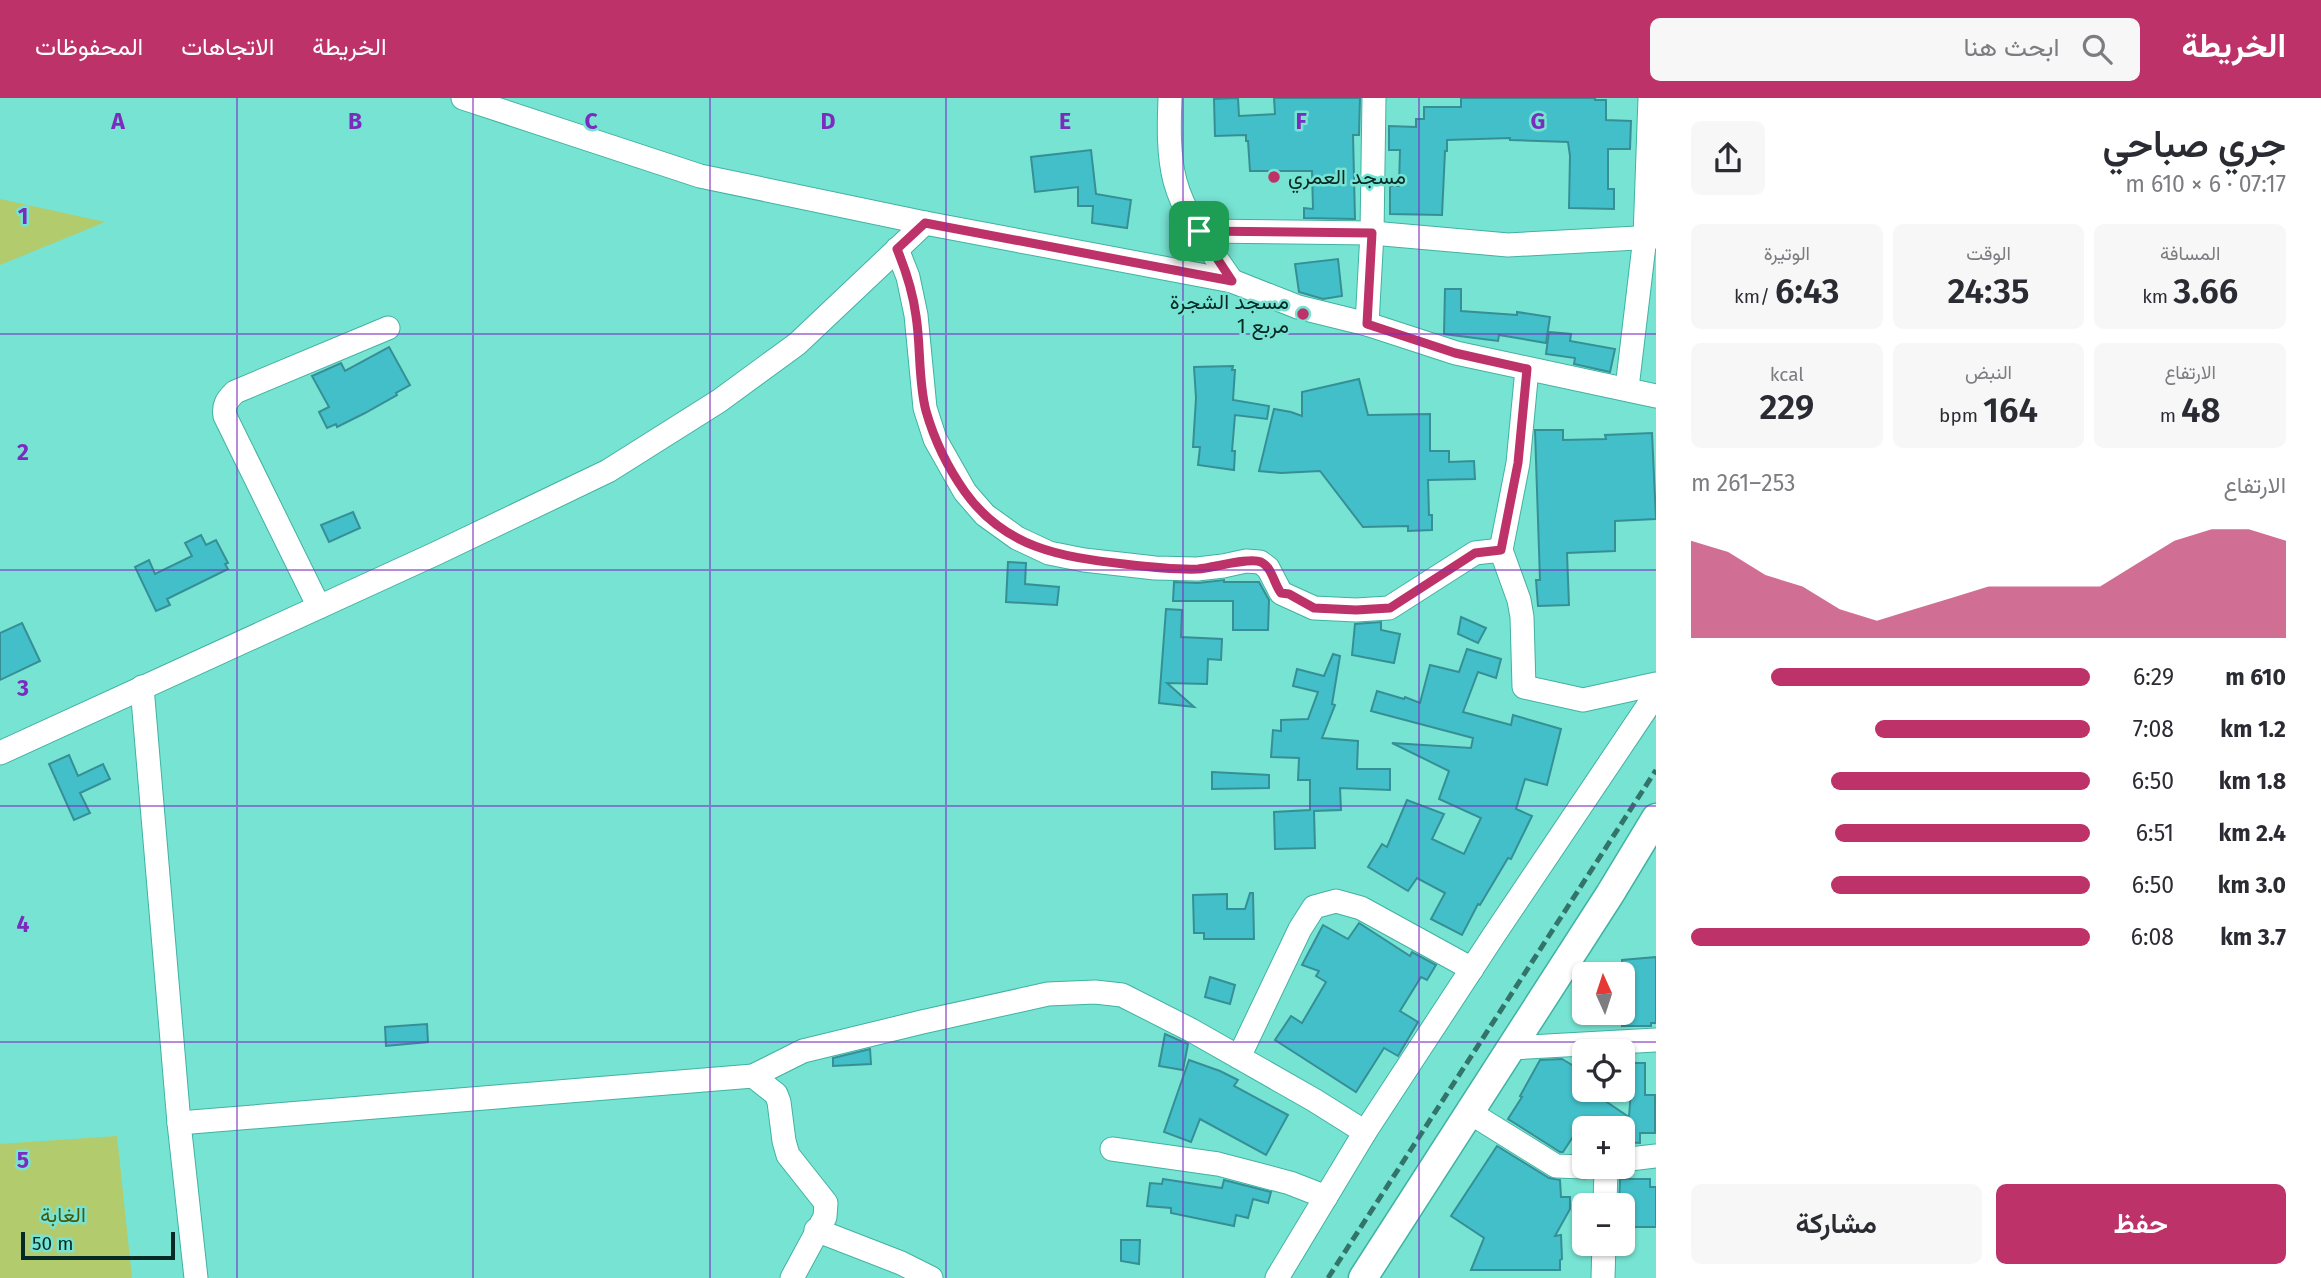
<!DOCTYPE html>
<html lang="ar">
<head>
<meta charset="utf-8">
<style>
  :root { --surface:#fff; --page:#f7f7f7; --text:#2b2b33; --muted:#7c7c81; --accent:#bd3268 }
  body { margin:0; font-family:"Fira Sans",Vazirmatn,sans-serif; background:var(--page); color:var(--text); direction:rtl; height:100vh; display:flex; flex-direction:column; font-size:26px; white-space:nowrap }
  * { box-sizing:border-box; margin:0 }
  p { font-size:23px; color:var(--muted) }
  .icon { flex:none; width:38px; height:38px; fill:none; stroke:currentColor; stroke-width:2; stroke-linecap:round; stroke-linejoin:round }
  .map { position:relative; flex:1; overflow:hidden; direction:ltr }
  .side { display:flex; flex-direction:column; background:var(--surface); width:665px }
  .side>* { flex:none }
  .needle { width:46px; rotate:357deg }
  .fabs { position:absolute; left:1572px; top:864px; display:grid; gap:14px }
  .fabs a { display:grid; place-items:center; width:63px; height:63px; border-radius:10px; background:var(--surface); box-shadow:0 2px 5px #0004; font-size:35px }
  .scale { position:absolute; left:21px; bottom:18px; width:154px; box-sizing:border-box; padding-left:7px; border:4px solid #052924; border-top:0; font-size:19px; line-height:24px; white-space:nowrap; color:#052924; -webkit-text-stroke:5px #77e3d2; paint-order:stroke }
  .pin { position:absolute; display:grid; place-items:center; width:60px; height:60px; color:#fff; margin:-30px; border-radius:14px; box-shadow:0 4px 10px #0006 }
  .round { display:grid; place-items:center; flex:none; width:74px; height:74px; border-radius:10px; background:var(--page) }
  .summary { display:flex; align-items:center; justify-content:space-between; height:119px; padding:0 35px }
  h1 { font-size:38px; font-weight:600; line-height:52px }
  .stats { display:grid; grid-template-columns:repeat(3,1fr); gap:10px; height:119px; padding:7px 35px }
  .stats div { display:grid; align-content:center; border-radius:10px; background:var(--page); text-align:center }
  .stats b { font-size:35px; font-weight:600 }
  .stats small { font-size:19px; font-weight:400 }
  .stats p { font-size:19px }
  .chart { height:196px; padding:14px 35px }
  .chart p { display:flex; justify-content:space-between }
  .chart svg { width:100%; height:126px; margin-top:7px; fill:var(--accent); opacity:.7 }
  .cta { display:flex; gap:14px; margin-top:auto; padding:14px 35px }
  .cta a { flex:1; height:80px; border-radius:10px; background:var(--accent); color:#fff; font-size:28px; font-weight:600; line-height:80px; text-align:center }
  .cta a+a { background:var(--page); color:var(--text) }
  ul { padding:0 35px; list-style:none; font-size:23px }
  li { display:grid; grid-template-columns:112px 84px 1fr; align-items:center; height:52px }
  li i { height:18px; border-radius:9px; background:var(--accent) }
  header { display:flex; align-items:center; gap:42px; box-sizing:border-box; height:98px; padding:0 35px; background:var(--accent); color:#fff }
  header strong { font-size:33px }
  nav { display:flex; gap:38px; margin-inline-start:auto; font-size:24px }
  .search { width:490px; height:63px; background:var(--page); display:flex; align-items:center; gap:18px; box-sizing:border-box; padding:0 24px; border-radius:10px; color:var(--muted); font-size:26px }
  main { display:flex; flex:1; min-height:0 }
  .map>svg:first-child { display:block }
  .green { fill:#b2cb6c }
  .building { fill:#42bfc8; stroke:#378f96; stroke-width:2 }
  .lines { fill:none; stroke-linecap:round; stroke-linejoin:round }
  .minor-casing { stroke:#41b2a2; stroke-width:25 }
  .tertiary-casing { stroke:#41b2a2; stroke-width:31 }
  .minor { stroke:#fff; stroke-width:23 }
  .tertiary { stroke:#fff; stroke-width:28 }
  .rail { stroke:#33746a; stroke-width:5; stroke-dasharray:10 5; stroke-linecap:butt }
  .route-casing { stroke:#fff; stroke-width:14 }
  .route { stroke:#bd3268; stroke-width:9 }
  .grid { fill:none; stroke:#7b2cbf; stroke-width:2; stroke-opacity:0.55 }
  .poi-dot { fill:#bd3268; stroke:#77e3d2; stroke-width:2.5 }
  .labels { text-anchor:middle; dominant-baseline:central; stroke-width:5; stroke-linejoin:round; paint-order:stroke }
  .poi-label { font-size:21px; fill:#052924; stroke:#77e3d2; text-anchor:start }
  .park-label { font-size:21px; fill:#48590b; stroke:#77e3d2 }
  .grid-label { font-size:23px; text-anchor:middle; font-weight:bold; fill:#7b2cbf; stroke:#77e3d2; stroke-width:5; stroke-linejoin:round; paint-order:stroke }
</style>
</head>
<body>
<header>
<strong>الخريطة</strong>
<div class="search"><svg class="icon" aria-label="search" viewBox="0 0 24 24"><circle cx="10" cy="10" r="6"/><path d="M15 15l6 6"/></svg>ابحث هنا</div>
<nav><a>الخريطة</a><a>الاتجاهات</a><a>المحفوظات</a></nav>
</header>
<main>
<section class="side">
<div class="summary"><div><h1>جري صباحي</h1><p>07:17 · 6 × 610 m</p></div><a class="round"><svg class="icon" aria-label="share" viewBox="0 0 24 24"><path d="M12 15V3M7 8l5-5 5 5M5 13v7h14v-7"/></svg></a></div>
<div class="stats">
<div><p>المسافة</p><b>3.66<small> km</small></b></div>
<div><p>الوقت</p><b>24:35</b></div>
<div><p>الوتيرة</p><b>6:43<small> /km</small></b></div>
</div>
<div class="stats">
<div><p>الارتفاع</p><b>48<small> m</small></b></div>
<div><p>النبض</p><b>164<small> bpm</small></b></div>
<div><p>kcal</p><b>229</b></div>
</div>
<div class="chart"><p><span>الارتفاع</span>253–261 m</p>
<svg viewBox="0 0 160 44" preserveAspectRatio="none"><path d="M0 44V10L10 14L20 22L30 26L40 34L50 38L60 34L70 30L80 26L90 26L100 26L110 26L120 18L130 10L140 6L150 6L160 10V44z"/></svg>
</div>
<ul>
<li><b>610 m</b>6:29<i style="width:80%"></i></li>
<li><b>1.2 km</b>7:08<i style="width:54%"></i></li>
<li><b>1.8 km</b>6:50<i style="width:65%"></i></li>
<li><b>2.4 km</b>6:51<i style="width:64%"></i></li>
<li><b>3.0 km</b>6:50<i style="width:65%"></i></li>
<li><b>3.7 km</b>6:08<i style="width:100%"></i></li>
</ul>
<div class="cta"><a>حفظ</a><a>مشاركة</a></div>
</section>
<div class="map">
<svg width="1656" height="1180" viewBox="0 0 1656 1180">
  <rect width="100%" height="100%" fill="#77e3d2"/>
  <!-- green -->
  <g class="green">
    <polygon points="0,101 105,124 0,167"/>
    <polygon points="117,1038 132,1180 0,1180 0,1046"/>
  </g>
  <!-- building -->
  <g class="building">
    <polygon points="1238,0 1239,18 1275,16 1274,0 1360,0 1359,37 1353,37 1355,121 1304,120 1304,110 1313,111 1312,73 1250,73 1248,43 1246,43 1246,37 1215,38 1214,1"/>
    <polygon points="1461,0 1595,0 1595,2 1606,2 1606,22 1631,23 1630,51 1608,51 1608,91 1614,91 1614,111 1569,110 1570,58 1568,44 1510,42 1510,40 1447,42 1447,53 1445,53 1442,117 1390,116 1390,88 1399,88 1400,52 1389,52 1389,28 1416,29 1416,21 1424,21 1424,9 1461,9"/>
    <polygon points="1091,52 1096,96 1131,102 1127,130 1092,125 1093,108 1078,108 1078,89 1035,94 1031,59"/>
    <polygon points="1338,161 1342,198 1323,201 1299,194 1295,166"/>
    <polygon points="1445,191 1461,191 1461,213 1517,217 1517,214 1550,219 1546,245 1499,237 1498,243 1444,236"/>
    <polygon points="1549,234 1571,236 1570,243 1615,251 1610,274 1574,266 1575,260 1546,256"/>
    <polygon points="389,249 410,287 396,295 397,297 365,315 337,329 336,326 327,330 319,314 329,309 312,278 341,265 345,273"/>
    <polygon points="1233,268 1232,272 1235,272 1233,302 1269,308 1267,321 1235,317 1232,353 1235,353 1234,372 1198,367 1200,349 1193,349 1196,300 1194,269"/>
    <polygon points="1359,281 1368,317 1430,316 1430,353 1449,353 1449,364 1474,363 1475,381 1428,382 1429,417 1432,417 1432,432 1408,433 1408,428 1363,429 1320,373 1281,375 1259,373 1274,311 1291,314 1302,318 1302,294"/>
    <polygon points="1535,332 1563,332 1563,342 1606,341 1605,337 1652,335 1656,421 1615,423 1615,453 1567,455 1569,507 1538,508 1536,482 1540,482"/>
    <polygon points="353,414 360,430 329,444 321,427"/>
    <polygon points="201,437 206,447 216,442 228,465 225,466 228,471 167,501 170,507 156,513 135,469 149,462 155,476 192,458 185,445"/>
    <polygon points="1008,464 1026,465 1025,486 1059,489 1057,507 1006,504"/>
    <polygon points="1224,482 1224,484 1259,484 1269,502 1268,532 1233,532 1233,503 1173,503 1174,484 1198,485"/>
    <polygon points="1166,511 1182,512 1181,539 1222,541 1221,562 1208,561 1207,586 1167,585 1194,609 1159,605"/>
    <polygon points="1461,519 1486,530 1478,545 1458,536"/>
    <polygon points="1381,524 1381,532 1400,536 1394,565 1352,557 1355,526"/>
    <polygon points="22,525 40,563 0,582 0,535"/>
    <polygon points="1467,551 1501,561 1496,580 1478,574 1463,614 1511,627 1513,617 1561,631 1547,687 1525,681 1516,711 1532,718 1511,761 1508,760 1480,807 1478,806 1462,837 1431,821 1445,795 1417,780 1408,793 1368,769 1382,746 1387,749 1407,702 1444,716 1432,741 1464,756 1481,720 1439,701 1449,673 1392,645 1471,650 1473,640 1371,613 1377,593 1404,601 1405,599 1420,605 1430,567 1459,574"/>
    <polygon points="1333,556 1340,558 1332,606 1335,607 1322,640 1358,643 1357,671 1390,671 1390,692 1340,690 1341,712 1314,713 1315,750 1275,751 1274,714 1310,712 1310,682 1298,682 1299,660 1271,659 1273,632 1281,633 1281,622 1308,621 1318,594 1293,588 1297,571 1324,578"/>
    <polygon points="69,657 78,678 103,666 110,681 80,695 90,715 74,722 49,666"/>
    <polygon points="1212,674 1269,677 1269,690 1212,691"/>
    <polygon points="1250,795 1253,795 1254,841 1204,841 1204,835 1194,835 1193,797 1227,796 1227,811 1245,811"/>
    <polygon points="1359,825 1410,858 1412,854 1436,867 1427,882 1421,879 1400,913 1418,924 1398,958 1384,950 1356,994 1275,942 1291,918 1302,925 1326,884 1316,878 1319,873 1302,867 1323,827 1348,841"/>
    <polygon points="1656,859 1656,925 1651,925 1651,928 1622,928 1622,862"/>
    <polygon points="1210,879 1235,887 1230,906 1205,899"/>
    <polygon points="427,926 428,944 386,948 385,929"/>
    <polygon points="1165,936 1188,946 1183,972 1159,968"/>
    <polygon points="870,951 871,966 833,968 833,960"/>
    <polygon points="1562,961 1584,974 1584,992 1589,992 1629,1019 1633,965 1645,965 1645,997 1655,997 1655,1035 1640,1035 1640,1045 1622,1044 1622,1031 1611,1031 1593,1019 1585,1031 1578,1031 1563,1054 1560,1054 1508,1021 1522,999 1520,998 1540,962"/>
    <polygon points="1189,962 1220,973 1238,982 1234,988 1288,1017 1266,1057 1200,1021 1191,1044 1164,1034"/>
    <polygon points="1497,1048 1549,1080 1560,1082 1561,1099 1570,1099 1570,1111 1555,1138 1561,1137 1562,1161 1560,1162 1560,1172 1471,1172 1484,1140 1451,1118"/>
    <polygon points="1163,1081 1222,1090 1224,1082 1271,1094 1268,1105 1253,1101 1248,1120 1236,1117 1234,1128 1171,1115 1171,1110 1147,1108 1150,1085 1162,1086"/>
    <polygon points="1620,1081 1650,1081 1650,1089 1656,1089 1656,1129 1622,1129 1622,1108 1619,1108"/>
    <polygon points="1121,1142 1140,1142 1139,1166 1121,1163"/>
  </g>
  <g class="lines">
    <defs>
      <g id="minor">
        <polyline points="463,0 700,78 925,125 1232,183 1298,209 1367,226 1456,255 1656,298"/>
        <path d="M1170,0C1169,26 1168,57 1175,83C1185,120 1211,152 1232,183"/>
        <polyline points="1199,133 1372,135 1508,147 1656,139"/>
        <polyline points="897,151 908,179 916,217 925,310 935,341 965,394 985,417 1017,440 1049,455 1084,462 1155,470 1197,471 1223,468 1246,463 1260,464 1268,470 1281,495 1314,510 1356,512 1389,510 1475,455 1501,452 1519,502 1522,519 1524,589 1583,602 1656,586"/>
        <polyline points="1367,226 1372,135 1374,0"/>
        <polyline points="1627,290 1645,139 1650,0"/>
        <polyline points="1501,452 1518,365 1527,271"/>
        <path d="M319,509L225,318C223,307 227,302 235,294L388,230"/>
        <polyline points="142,589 179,1025 196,1180"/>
        <polyline points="0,655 437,455 608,373 719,303 797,246 925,125"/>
        <polyline points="1511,950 1656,942"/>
        <polyline points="1239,959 1300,831 1314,809 1336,803 1361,810 1472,871"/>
        <polyline points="753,978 776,996 779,1004 784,1043 788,1057 826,1105 825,1119 792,1180"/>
        <polyline points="1469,1014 1556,1068 1584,1069"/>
        <polyline points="179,1025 753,978 803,953 922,924 1048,896 1095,894 1122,897 1191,932 1314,1002 1365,1034"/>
        <polyline points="1112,1051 1218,1066 1290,1085 1326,1099"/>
        <polyline points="1622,1062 1656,1058"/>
        <polyline points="1605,1108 1606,1069"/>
        <polyline points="816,1132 901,1165 931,1180"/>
        <polyline points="1277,1180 1365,1034 1494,837 1656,596"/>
        <polyline points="1603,1180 1604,1146"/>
      </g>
      <polyline id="tertiary" points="1363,1180 1610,796 1656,720"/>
    </defs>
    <!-- minor casing -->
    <use href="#minor" class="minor-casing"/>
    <!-- tertiary casing -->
    <use href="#tertiary" class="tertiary-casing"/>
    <!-- minor -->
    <use href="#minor" class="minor"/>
    <!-- tertiary -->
    <use href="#tertiary" class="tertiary"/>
    <!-- rail -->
    <polyline class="rail" points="1328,1180 1656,672"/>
  </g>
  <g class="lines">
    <defs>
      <path id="route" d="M925,125L1232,183L1199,133L1372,135L1367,226L1455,255L1527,271L1518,365L1501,452L1475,455L1390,510L1356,512L1314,510L1289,496L1281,495C1274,486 1272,469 1261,464C1249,459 1213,470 1198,471C1174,472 1149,469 1124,466C1061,459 1005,450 965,394C948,370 934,341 926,313C918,283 921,249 916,218C913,194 906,173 897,151Z"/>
    </defs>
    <!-- route casing -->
    <use href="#route" class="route-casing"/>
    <!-- route -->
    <use href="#route" class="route"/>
  </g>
  <!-- grid -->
  <path class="grid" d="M237,0V1180M473,0V1180M710,0V1180M946,0V1180M1183,0V1180M1419,0V1180M0,236H1656M0,472H1656M0,708H1656M0,944H1656"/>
  <!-- markers -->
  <g class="poi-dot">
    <circle cx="1274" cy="79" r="7"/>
    <circle cx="1303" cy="216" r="7"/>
  </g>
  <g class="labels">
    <!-- poi labels -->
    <g class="poi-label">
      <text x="1288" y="79">مسجد العمري</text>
      <text x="1289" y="204" text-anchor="end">مسجد الشجرة<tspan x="1289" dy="24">مربع 1</tspan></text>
    </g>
    <!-- park labels -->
    <g class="park-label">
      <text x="63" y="1117">الغابة</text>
    </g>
  </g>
  <g class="grid-label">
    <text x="118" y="31">A</text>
    <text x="355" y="31">B</text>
    <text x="591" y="31">C</text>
    <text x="828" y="31">D</text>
    <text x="1065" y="31">E</text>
    <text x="1301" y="31">F</text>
    <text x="1538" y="31">G</text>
    <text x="23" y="126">1</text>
    <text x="23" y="362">2</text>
    <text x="23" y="598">3</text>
    <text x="23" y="834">4</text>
    <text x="23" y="1070">5</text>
  </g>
</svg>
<div class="fabs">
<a><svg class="needle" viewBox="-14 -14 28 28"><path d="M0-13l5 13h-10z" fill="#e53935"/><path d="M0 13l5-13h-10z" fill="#7c7c81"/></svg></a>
<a><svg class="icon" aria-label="locate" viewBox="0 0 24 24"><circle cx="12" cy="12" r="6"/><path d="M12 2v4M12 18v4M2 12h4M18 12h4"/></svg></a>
<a>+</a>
<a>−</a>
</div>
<div class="scale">50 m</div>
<div class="pin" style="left:1199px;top:133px;background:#1e9e55"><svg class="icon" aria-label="arrive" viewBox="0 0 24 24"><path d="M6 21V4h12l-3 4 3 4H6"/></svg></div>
</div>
</main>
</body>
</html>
